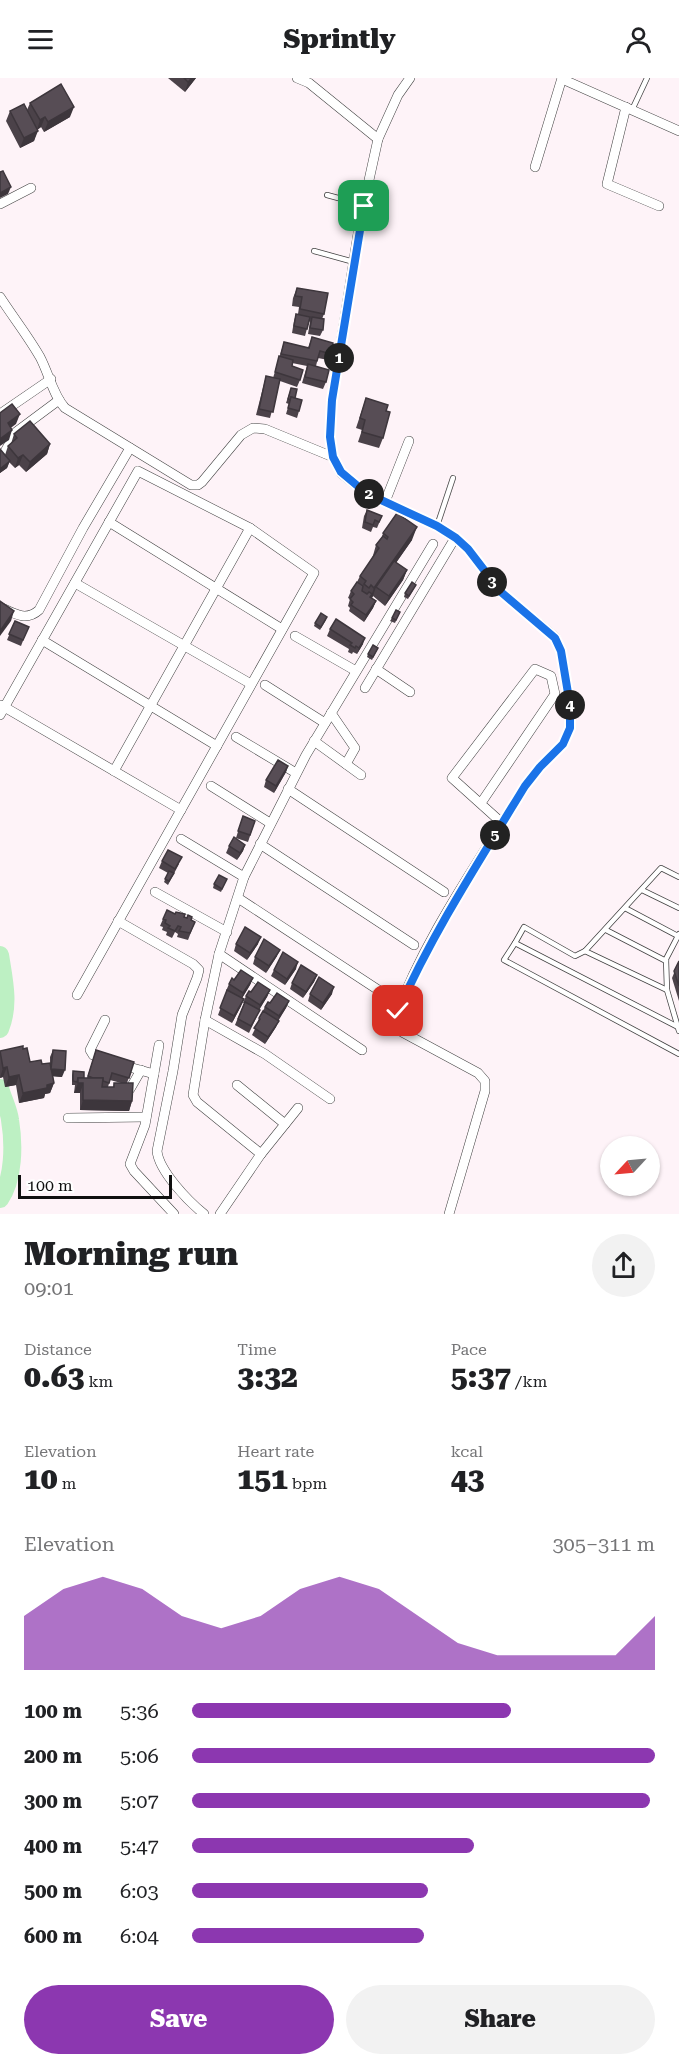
<!DOCTYPE html>
<html lang="en">
<head>
<meta charset="utf-8">
<style>
  :root { --surface:#fff; --page:#f2f2f2; --text:#202124; --muted:#757577; --accent:#8c37b0 }
  body { margin:0; font-family:"Roboto Serif",serif; background:var(--page); color:var(--text); height:100vh; display:flex; flex-direction:column; font-size:22px; white-space:nowrap }
  * { box-sizing:border-box; margin:0 }
  p { font-size:20px; color:var(--muted) }
  .icon { flex:none; width:33px; height:33px; fill:none; stroke:currentColor; stroke-width:2; stroke-linecap:round; stroke-linejoin:round }
  .map { position:relative; height:1136px; overflow:hidden }
  .sheet { display:flex; flex-direction:column; background:var(--surface); flex:1 }
  .sheet>* { flex:none }
  .needle { width:39px; rotate:244deg }
  .fabs { position:absolute; left:600px; top:1058px; display:grid; gap:12px }
  .fabs a { display:grid; place-items:center; width:60px; height:60px; border-radius:50%; background:var(--surface); box-shadow:0 2px 4px #0004; font-size:30px }
  .scale { position:absolute; left:18px; bottom:15px; width:154px; box-sizing:border-box; padding-left:6px; border:3px solid #0f0f0f; border-top:0; font-size:16px; line-height:21px; white-space:nowrap; color:#0f0f0f; -webkit-text-stroke:4px #fff; paint-order:stroke }
  .pin { position:absolute; display:grid; place-items:center; width:51px; height:51px; color:#fff; margin:-26px; border-radius:12px; box-shadow:0 3px 9px #0006 }
  .km { position:absolute; width:30px; height:30px; margin:-15px; border-radius:50%; background:#222; color:#fff; font-size:16px; line-height:30px; text-align:center }
  .round { display:grid; place-items:center; flex:none; width:63px; height:63px; border-radius:32px; background:var(--page) }
  .head { display:flex; align-items:center; justify-content:space-between; height:102px; padding:0 24px }
  h1 { font-size:33px; font-weight:800; line-height:45px }
  .stats { display:grid; grid-template-columns:repeat(3,1fr); gap:9px; height:102px; padding:6px 24px }
  .stats div { display:grid; align-content:center }
  .stats b { font-size:30px; font-weight:800 }
  .stats small { font-size:16px; font-weight:400 }
  .stats p { font-size:16px }
  .chart { height:168px; padding:12px 24px }
  .chart p { display:flex; justify-content:space-between }
  .chart svg { width:100%; height:108px; margin-top:6px; fill:var(--accent); opacity:.7 }
  .primary-button { display:flex; gap:12px; margin-top:auto; padding:12px 24px }
  .primary-button a { flex:1; height:69px; border-radius:36px; background:var(--accent); color:#fff; font-size:24px; font-weight:800; line-height:69px; text-align:center }
  .primary-button a+a { background:var(--page); color:var(--text) }
  ul { padding:0 24px; list-style:none; font-size:20px }
  li { display:grid; grid-template-columns:96px 72px 1fr; align-items:center; height:45px }
  li i { height:15px; border-radius:8px; background:var(--accent) }
  header { display:flex; justify-content:space-between; align-items:center; height:78px; padding:0 24px; background:var(--surface); font-size:27px; font-weight:800 }
  .map>svg:first-child { display:block }
  .lines { fill:none; stroke-linecap:round; stroke-linejoin:round }
  .river { stroke:#bdf0c3; stroke-width:18 }
  .lane-casing { stroke:#424242; stroke-width:6 }
  .street-casing { stroke:#424242; stroke-width:10 }
  .lane { stroke:#fff; stroke-width:4.5 }
  .street { stroke:#fff; stroke-width:9 }
  .wall { fill:#4b4249; fill-rule:evenodd }
  .shaded-wall { fill:#3d363c }
  .building { fill:#574d55; stroke:#3d363c; stroke-width:1.5 }
  .route-casing { stroke:#fff; stroke-width:12 }
  .route { stroke:#1a73e8; stroke-width:8 }
</style>
</head>
<body>
<header><svg class="icon" aria-label="menu" viewBox="0 0 24 24"><path d="M4 6h16M4 12h16M4 18h16"/></svg>Sprintly<svg class="icon" aria-label="person" viewBox="0 0 24 24"><circle cx="12" cy="8" r="4"/><path d="M4 21q1-7 8-7t8 7"/></svg></header>
<div class="map">
<svg width="679" height="1136" viewBox="0 0 679 1136">
  <rect width="100%" height="100%" fill="#fef3f8"/>
  <g class="lines">
    <!-- river -->
    <g class="river">
      <path d="M0,877C4,902 10,927 0,951"/>
      <path d="M0,1010C3,1021 9,1032 10,1042C14,1066 14,1101 0,1121"/>
    </g>
    <defs>
      <g id="lane">
        <polyline points="632,32 647,0"/>
        <polyline points="327,117 364,127"/>
        <polyline points="314,173 354,184"/>
        <polyline points="437,448 453,400"/>
        <polyline points="642,812 679,830"/>
        <polyline points="625,830 678,858"/>
        <polyline points="606,852 666,883"/>
        <polyline points="679,856 666,881 667,912 679,953"/>
        <polyline points="515,865 524,849 575,878 585,873 667,912"/>
        <polyline points="585,873 661,790 679,799"/>
        <polyline points="678,949 515,865 504,882 679,976"/>
      </g>
      <g id="street">
        <polyline points="297,0 309,5 378,61"/>
        <path d="M410,0L398,17L378,61L360,143L332,322L330,359L333,379L341,395L366,415L437,448L455,460L468,471L501,514L555,559L561,573L570,627V650L563,666L540,689L525,708C478,785 423,861 393,946L402,954L478,995L485,1003V1013L449,1136"/>
        <polyline points="562,1 679,53"/>
        <polyline points="626,29 607,106 659,128"/>
        <polyline points="535,89 562,0"/>
        <polyline points="0,126 31,110"/>
        <path d="M0,219C13,239 28,258 40,279C49,296 53,317 65,330L191,407H198L202,404L241,357L253,350L265,351L333,379"/>
        <polyline points="0,336 51,301"/>
        <polyline points="2,379 16,354 59,322"/>
        <polyline points="385,424 409,363"/>
        <polyline points="109,444 282,551"/>
        <polyline points="75,505 251,606"/>
        <path d="M0,529C13,535 26,544 39,532L83,450L130,370"/>
        <polyline points="295,558 356,593"/>
        <polyline points="42,562 217,668"/>
        <polyline points="376,591 410,614"/>
        <polyline points="265,607 325,645"/>
        <polyline points="365,610 455,460"/>
        <polyline points="1,627 181,732"/>
        <polyline points="331,635 355,670 346,686"/>
        <polyline points="0,637 138,393 250,450 314,495 77,917"/>
        <polyline points="236,659 296,695"/>
        <polyline points="314,663 361,697"/>
        <polyline points="114,693 250,450"/>
        <polyline points="211,708 270,745"/>
        <polyline points="288,711 444,814"/>
        <polyline points="481,725 555,616 551,598 535,591 452,700 502,745"/>
        <polyline points="181,761 244,799"/>
        <polyline points="260,766 414,867"/>
        <polyline points="155,814 227,854"/>
        <polyline points="238,820 389,919"/>
        <path d="M118,843L193,886L199,892L197,900L182,937L173,993L157,1073C159,1093 188,1123 204,1136"/>
        <polyline points="219,876 362,972"/>
        <polyline points="105,942 90,972 93,977 106,982"/>
        <polyline points="205,942 265,976 330,1021"/>
        <polyline points="159,967 145,1047 130,1086 134,1093 174,1136"/>
        <polyline points="122,987 154,996"/>
        <polyline points="237,1007 285,1046"/>
        <polyline points="122,1012 130,1011 141,992"/>
        <polyline points="68,1040 146,1039"/>
        <polyline points="261,1076 298,1030"/>
        <polyline points="220,1136 261,1076 197,1024 193,1017 205,942 219,876 244,799 306,677 433,466"/>
      </g>
    </defs>
    <!-- lane casing -->
    <use href="#lane" class="lane-casing"/>
    <!-- street casing -->
    <use href="#street" class="street-casing"/>
    <!-- lane -->
    <use href="#lane" class="lane"/>
    <!-- street -->
    <use href="#street" class="street"/>
  </g>
  <!-- wall -->
  <g class="wall">
    <polygon points="168,0 196,0 185,14"/>
    <polygon points="30,25 70,39 44,54 41,49 37,52 34,63 20,70 6,43 10,33 27,32"/>
    <polygon points="297,210 324,236 322,241 323,252 320,258 308,256 310,244 309,243 305,258 292,255 294,243 296,236 298,236 299,229 292,228 293,220"/>
    <polygon points="312,259 331,276 328,282 318,280 316,288 326,304 323,311 302,305 307,288 292,285 292,288 300,302 297,309 280,303 270,340 256,337 266,298 273,300 284,264 308,270"/>
    <polygon points="291,310 299,333 297,340 286,336 289,326 286,325"/>
    <polygon points="366,320 386,333 383,360 379,370 358,364 362,352 356,350"/>
    <polygon points="14,356 50,366 47,376 26,394 19,387 15,390 9,384 7,390 0,395 0,371 5,377 8,368 11,366"/>
    <polygon points="367,432 382,438 377,450 373,449 371,454 362,450 364,438"/>
    <polygon points="383,455 412,462 396,485 407,492 403,502 385,528 373,518 372,520 376,523 373,530 364,544 349,533 350,530 348,528 350,521 348,520 351,513 357,504 360,498 372,481 376,467 382,459"/>
    <polygon points="416,507 408,521 404,519 405,515"/>
    <polygon points="400,534 395,545 390,543 392,540"/>
    <polygon points="326,542 320,552 314,548 315,545"/>
    <polygon points="15,543 26,555 21,568 7,562"/>
    <polygon points="330,551 363,566 357,576 353,574 352,576 348,574 349,571 327,558"/>
    <polygon points="378,570 372,582 367,579 368,576"/>
    <polygon points="288,688 286,694 274,715 264,709 266,702"/>
    <polygon points="243,738 255,743 248,764 236,760"/>
    <polygon points="245,767 243,773 237,782 226,775 229,768"/>
    <polygon points="162,783 179,786 168,807 164,804 168,795 159,790"/>
    <polygon points="227,801 221,814 213,810 214,806"/>
    <polygon points="184,839 195,844 188,862 177,859 178,856 175,854 172,860 166,857 167,854 162,852 163,849 160,848 163,841"/>
    <polygon points="236,866 258,866 247,882 234,873"/>
    <polygon points="277,878 266,895 253,886 255,879"/>
    <polygon points="679,883 679,923 672,900"/>
    <polygon points="296,891 285,907 271,898 274,892"/>
    <polygon points="317,897 314,904 303,920 290,911 292,905"/>
    <polygon points="253,900 250,907 242,920 241,928 232,945 218,937 227,913 226,913 229,906 234,902"/>
    <polygon points="270,912 267,919 259,931 257,938 249,955 235,947 244,925 243,925 246,918 251,914"/>
    <polygon points="310,916 332,916 321,932 308,923"/>
    <polygon points="289,923 286,930 278,942 276,949 265,966 252,957 257,947 259,940 265,929 270,925"/>
    <polygon points="23,971 30,984 42,986 50,985 50,979 53,972 62,999 53,998 54,1005 50,1015 45,1016 44,1020 19,1025 16,1007 5,1009 3,999 0,1000 0,973"/>
    <path d="M96,972L134,984L127,1005L132,1023L129,1033L80,1032V1015H74L75,1007H72V997L73,993L84,1000H87ZM110,1002L121,1005H114L113,1009H108Z"/>
  </g>
  <!-- shaded-wall -->
  <g class="shaded-wall">
    <polygon points="192,0 196,0 185,14 188,4"/>
    <polygon points="74,29 70,39 44,54 48,44"/>
    <polygon points="45,39 41,49 37,52 40,42"/>
    <polygon points="38,53 34,63 20,70 24,60"/>
    <polygon points="11,109 8,116 0,120 0,115"/>
    <polygon points="20,336 16,346 4,355 8,345"/>
    <polygon points="12,352 9,362 0,368 0,361"/>
    <polygon points="50,366 47,376 26,394 30,384"/>
    <polygon points="23,377 19,387 15,390 18,380"/>
    <polygon points="10,383 7,390 0,395 0,391"/>
    <polygon points="417,449 412,462 378,510 376,509 373,518 368,526 374,510"/>
    <polygon points="407,492 403,502 385,528 389,518"/>
    <polygon points="376,523 373,530 364,544 366,537"/>
    <polygon points="14,533 11,543 0,558 0,553"/>
    <polygon points="365,560 363,566 357,576 359,570"/>
    <polygon points="288,688 286,694 274,715 276,708"/>
    <polygon points="245,767 243,773 237,782 240,775"/>
    <polygon points="261,859 258,866 247,882 250,875"/>
    <polygon points="280,872 277,878 266,895 269,888"/>
    <polygon points="298,884 296,891 285,907 287,901"/>
    <polygon points="317,897 314,904 303,920 306,914"/>
    <polygon points="253,900 250,907 241,922 243,915"/>
    <polygon points="334,909 332,916 321,932 323,925"/>
    <polygon points="270,912 267,919 258,934 260,927"/>
    <polygon points="244,921 241,928 232,945 234,938"/>
    <polygon points="289,923 286,930 277,945 279,938"/>
    <polygon points="279,943 276,949 265,966 268,959"/>
    <polygon points="7,989 3,999 0,1000 3,990"/>
    <polygon points="51,991 65,992 62,999 49,998"/>
    <polygon points="19,997 16,1007 5,1009 9,999"/>
    <polygon points="84,1004 80,1015 74,1015 78,1005"/>
    <polygon points="54,1005 50,1015 45,1016 44,1020 19,1025 23,1015 47,1007"/>
    <polygon points="83,1022 132,1023 129,1033 80,1032"/>
  </g>
  <!-- building -->
  <g class="building">
    <polygon points="184,0 192,0 188,4"/>
    <polygon points="61,6 74,29 48,44 45,39 40,42 30,25"/>
    <polygon points="24,26 38,53 24,60 10,33"/>
    <polygon points="3,93 11,109 0,115 0,94"/>
    <polygon points="297,210 328,215 324,236 300,231 302,219 295,218"/>
    <polygon points="296,236 310,239 307,251 294,248"/>
    <polygon points="312,239 324,241 323,252 310,250"/>
    <polygon points="312,259 333,265 331,276 320,273 317,283 281,276 284,264 309,270"/>
    <polygon points="279,278 293,282 292,288 303,292 300,302 275,294"/>
    <polygon points="308,286 329,292 326,304 305,299"/>
    <polygon points="266,298 280,301 273,334 259,331"/>
    <polygon points="291,310 297,311 295,320 291,319 291,322 288,321"/>
    <polygon points="291,319 302,322 299,333 288,330"/>
    <polygon points="366,320 388,327 386,333 390,334 383,360 362,354 365,342 360,340"/>
    <polygon points="12,326 20,336 8,345 12,352 0,361 0,335"/>
    <polygon points="30,343 50,366 30,384 23,377 18,380 8,368 17,360 14,356"/>
    <polygon points="0,371 10,383 0,391"/>
    <polygon points="367,432 382,438 379,444 375,442 373,447 365,444"/>
    <polygon points="397,435 417,449 374,510 371,507 369,510 364,506 366,503 360,498 379,470 376,467 383,458 387,461 388,459 383,455"/>
    <polygon points="394,483 407,492 389,518 376,509"/>
    <polygon points="357,504 363,508 362,513 367,516 369,514 372,516 370,519 376,523 366,537 351,527 353,524 350,521 354,516 351,513"/>
    <polygon points="412,504 416,507 409,518 405,515"/>
    <polygon points="0,523 14,533 0,553"/>
    <polygon points="396,532 400,534 396,542 392,540"/>
    <polygon points="321,535 327,539 321,549 315,545"/>
    <polygon points="336,541 365,560 359,570 356,568 355,570 350,567 352,565 330,551"/>
    <polygon points="15,543 29,549 23,562 9,556"/>
    <polygon points="373,567 378,570 373,579 368,576"/>
    <polygon points="278,682 288,688 276,708 266,702"/>
    <polygon points="243,738 255,743 250,757 238,753"/>
    <polygon points="234,759 245,767 240,775 229,768"/>
    <polygon points="168,772 182,779 175,791 162,783"/>
    <polygon points="169,793 174,795 169,803 165,801"/>
    <polygon points="219,797 227,801 222,811 214,806"/>
    <polygon points="167,832 175,836 176,834 185,836 184,839 187,840 188,837 192,839 191,842 195,844 190,855 179,853 181,849 178,848 175,853 168,850 170,848 165,845 166,842 163,841"/>
    <polygon points="245,849 261,859 250,875 236,866"/>
    <polygon points="264,861 280,872 269,888 255,879"/>
    <polygon points="283,874 298,884 287,901 274,892"/>
    <polygon points="679,883 679,908 674,893"/>
    <polygon points="301,887 317,897 306,914 292,905"/>
    <polygon points="241,892 253,900 243,915 229,906 232,900 234,902"/>
    <polygon points="319,899 334,909 323,925 310,916"/>
    <polygon points="258,904 270,912 260,927 246,918 249,913 251,914"/>
    <polygon points="227,912 244,921 234,938 220,930"/>
    <polygon points="277,915 289,923 279,938 265,929 268,924 270,925"/>
    <polygon points="245,924 260,932 251,948 238,941"/>
    <polygon points="263,933 279,943 268,959 254,950 260,941 259,940"/>
    <polygon points="23,968 23,971 27,970 30,984 41,982 42,986 50,985 54,1005 47,1007 47,1010 23,1015 19,997 9,999 7,989 3,990 0,973"/>
    <polygon points="53,972 66,973 65,992 51,991"/>
    <polygon points="96,972 134,984 129,1000 112,995 109,1005 103,1003 103,1000 93,1000 88,998"/>
    <polygon points="73,993 84,994 84,1000 78,1000 77,1004 73,1003"/>
    <polygon points="78,1000 103,1000 102,1009 114,1009 114,1005 133,1005 132,1023 83,1022 83,1005 78,1005"/>
  </g>
  <g class="lines">
    <defs>
      <path id="route" d="M364,128L332,322L330,359L333,379L341,394L366,415L437,448L456,460L468,471L501,514L555,560L561,573L570,627V650L563,666L540,689L525,708C480,782 433,854 398,933"/>
    </defs>
    <!-- route casing -->
    <use href="#route" class="route-casing"/>
    <!-- route -->
    <use href="#route" class="route"/>
  </g>
</svg>
<div class="fabs">
<a><svg class="needle" viewBox="-14 -14 28 28"><path d="M0-13l5 13h-10z" fill="#e53935"/><path d="M0 13l5-13h-10z" fill="#757577"/></svg></a>
</div>
<div class="scale">100 m</div>
<div class="pin" style="left:364px;top:128px;background:#1e9e55"><svg class="icon" aria-label="arrive" viewBox="0 0 24 24"><path d="M6 21V4h12l-3 4 3 4H6"/></svg></div>
<div class="pin" style="left:398px;top:933px;background:#d93025"><svg class="icon" aria-label="check" viewBox="0 0 24 24"><path d="M5 12l5 5 9-10"/></svg></div>
<b class="km" style="left:339px;top:280px">1</b>
<b class="km" style="left:369px;top:416px">2</b>
<b class="km" style="left:492px;top:504px">3</b>
<b class="km" style="left:570px;top:627px">4</b>
<b class="km" style="left:495px;top:757px">5</b>
</div>
<section class="sheet">
<div class="head"><div><h1>Morning run</h1><p>09:01</p></div><a class="round"><svg class="icon" aria-label="share" viewBox="0 0 24 24"><path d="M12 15V3M7 8l5-5 5 5M5 13v7h14v-7"/></svg></a></div>
<div class="stats">
<div><p>Distance</p><b>0.63<small> km</small></b></div>
<div><p>Time</p><b>3:32</b></div>
<div><p>Pace</p><b>5:37<small> /km</small></b></div>
</div>
<div class="stats">
<div><p>Elevation</p><b>10<small> m</small></b></div>
<div><p>Heart rate</p><b>151<small> bpm</small></b></div>
<div><p>kcal</p><b>43</b></div>
</div>
<div class="chart"><p><span>Elevation</span>305–311 m</p>
<svg viewBox="0 0 160 44" preserveAspectRatio="none"><path d="M0 44V22L10 11L20 6L30 11L40 22L50 27L60 22L70 11L80 6L90 11L100 22L110 33L120 38L130 38L140 38L150 38L160 22V44z"/></svg>
</div>
<ul>
<li><b>100 m</b>5:36<i style="width:69%"></i></li>
<li><b>200 m</b>5:06<i style="width:100%"></i></li>
<li><b>300 m</b>5:07<i style="width:99%"></i></li>
<li><b>400 m</b>5:47<i style="width:61%"></i></li>
<li><b>500 m</b>6:03<i style="width:51%"></i></li>
<li><b>600 m</b>6:04<i style="width:50%"></i></li>
</ul>
<div class="primary-button"><a>Save</a><a>Share</a></div>
</section>
</body>
</html>
